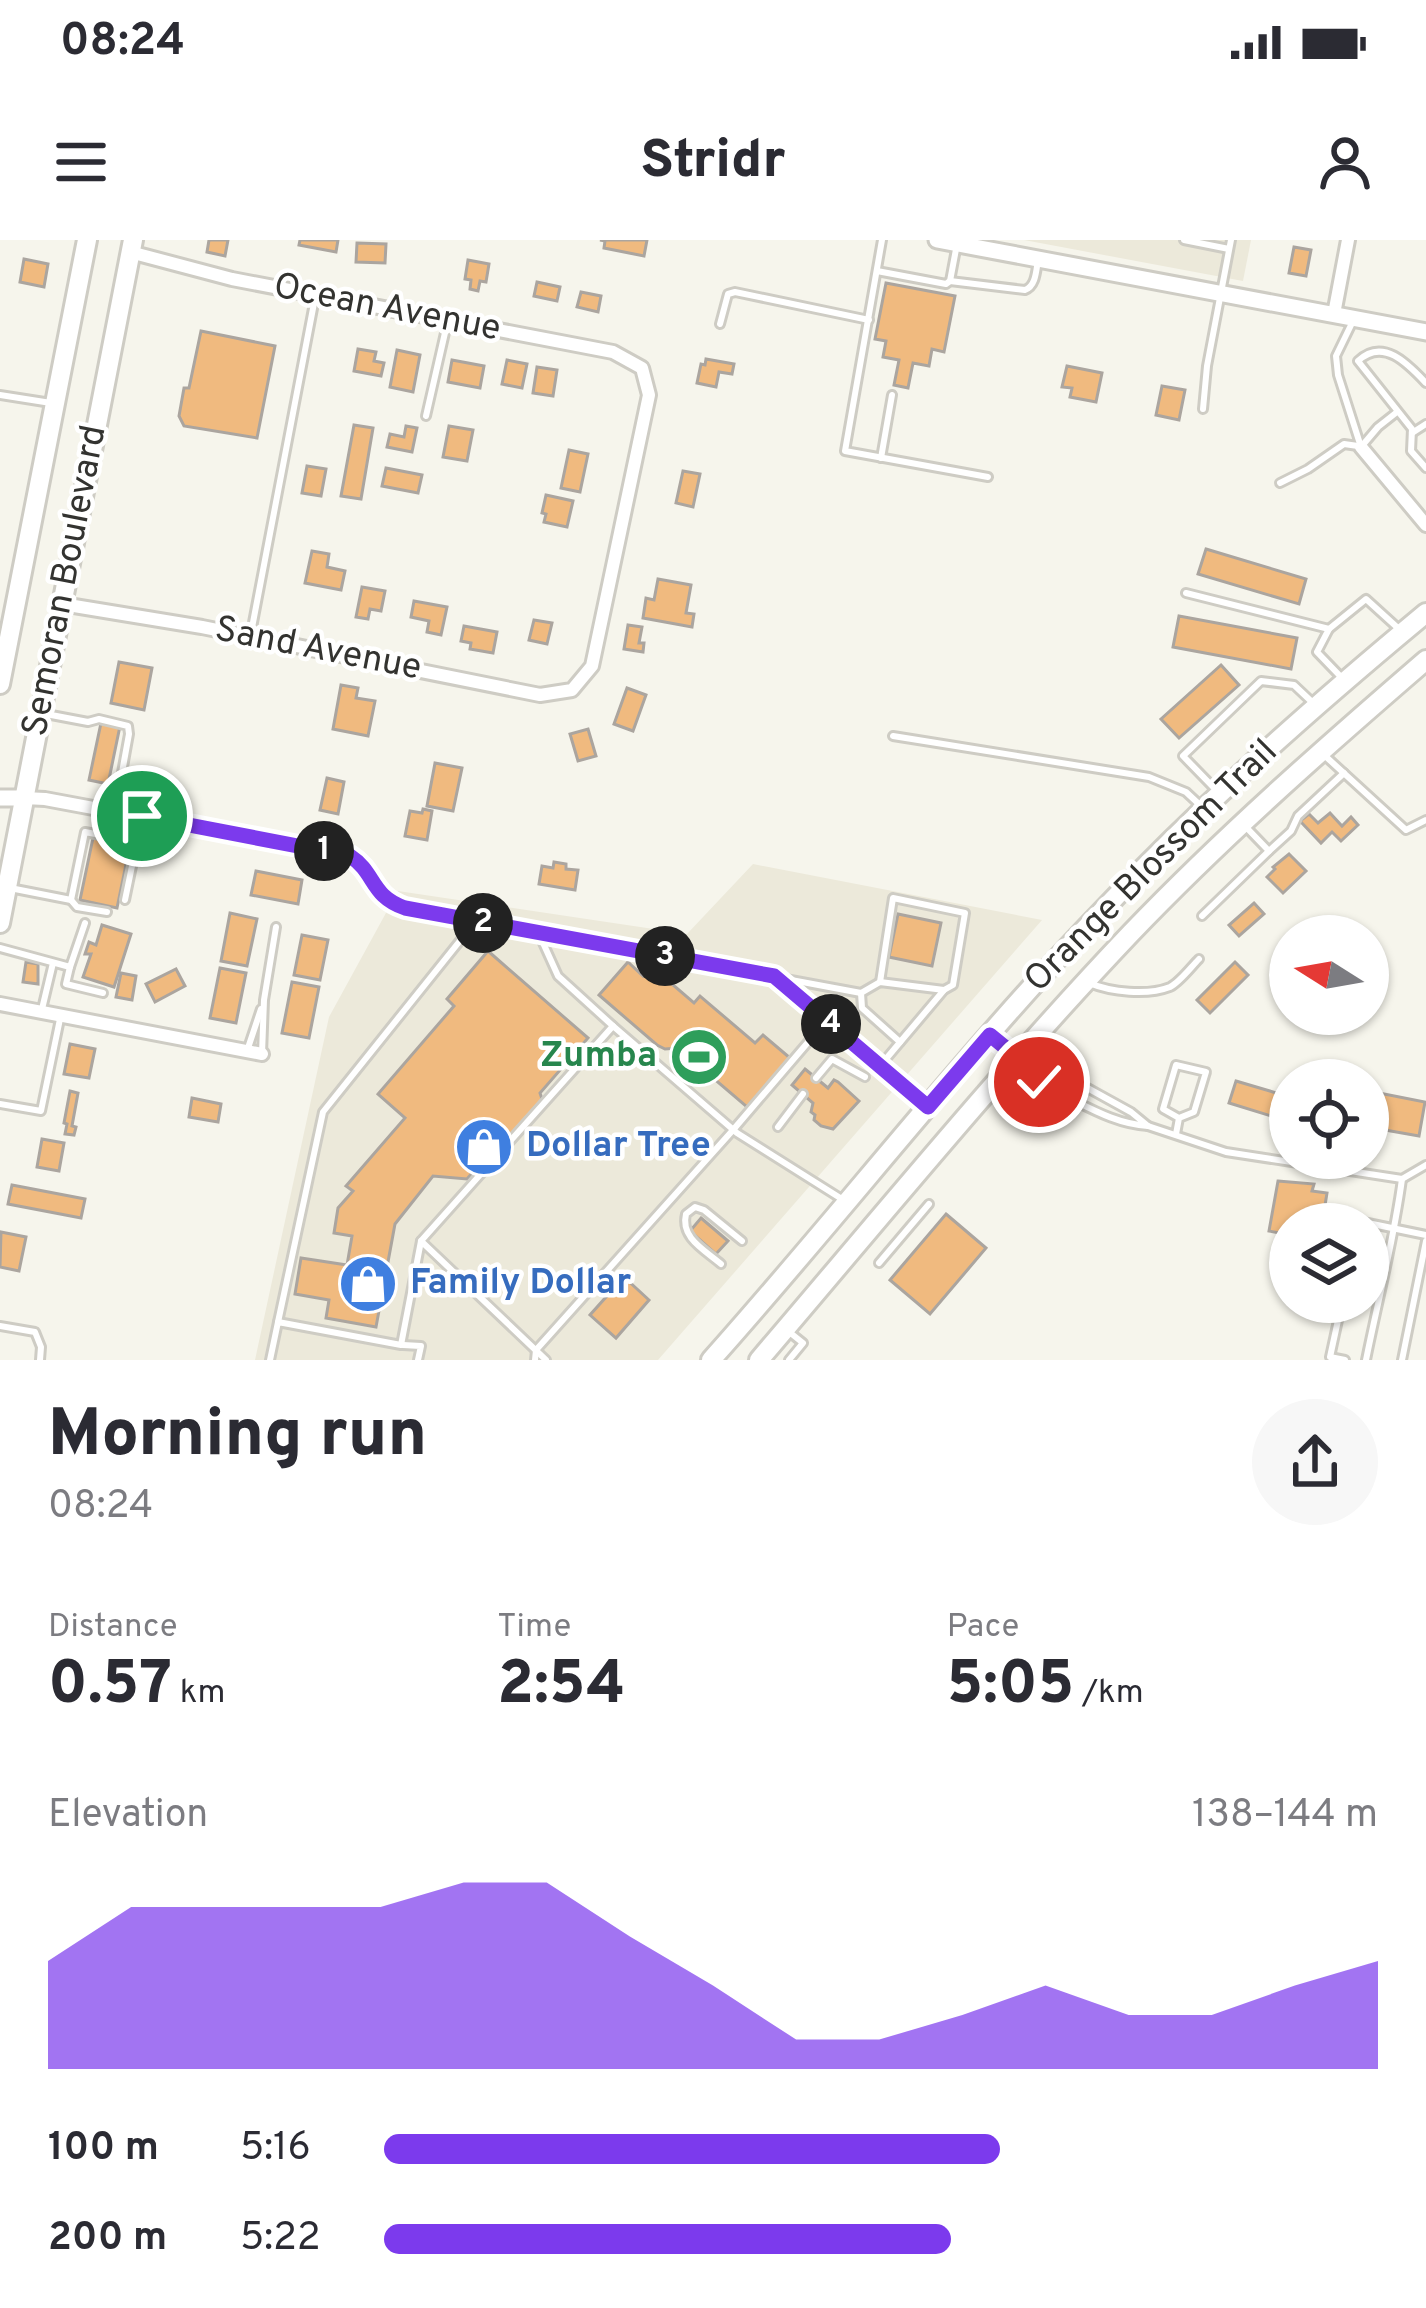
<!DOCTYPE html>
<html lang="en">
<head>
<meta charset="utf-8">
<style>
  :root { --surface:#fff; --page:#f7f7f7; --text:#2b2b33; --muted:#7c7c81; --accent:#7c3aed }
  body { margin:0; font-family:Overpass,sans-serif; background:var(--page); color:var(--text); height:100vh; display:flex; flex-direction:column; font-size:45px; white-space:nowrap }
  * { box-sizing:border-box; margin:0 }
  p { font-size:39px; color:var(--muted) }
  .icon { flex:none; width:66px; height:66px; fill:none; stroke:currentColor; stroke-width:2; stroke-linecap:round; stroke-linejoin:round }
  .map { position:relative; height:1120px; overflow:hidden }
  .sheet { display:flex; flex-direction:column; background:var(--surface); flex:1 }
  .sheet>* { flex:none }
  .needle { width:78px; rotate:281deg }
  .tools { position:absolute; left:1269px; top:675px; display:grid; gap:24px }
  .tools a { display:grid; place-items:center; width:120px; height:120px; border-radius:50%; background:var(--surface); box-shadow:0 3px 9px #0004; font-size:60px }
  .pin { position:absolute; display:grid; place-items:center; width:102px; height:102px; color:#fff; margin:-51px; border:6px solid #fff; border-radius:50%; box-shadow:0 3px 12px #0007 }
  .km { position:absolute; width:60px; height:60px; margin:-30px; border-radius:50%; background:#222; color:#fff; font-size:33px; line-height:60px; text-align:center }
  .round { display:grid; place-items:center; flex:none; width:126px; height:126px; border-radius:63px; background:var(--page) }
  .headline { display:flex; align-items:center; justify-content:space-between; height:204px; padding:0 48px }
  h1 { font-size:66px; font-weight:800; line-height:90px }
  .metrics { display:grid; grid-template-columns:repeat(3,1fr); gap:18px; height:204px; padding:12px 48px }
  .metrics div { display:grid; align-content:center }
  .metrics b { font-size:60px; font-weight:800 }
  .metrics small { font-size:33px; font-weight:400 }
  .metrics p { font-size:33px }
  .chart { height:336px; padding:24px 48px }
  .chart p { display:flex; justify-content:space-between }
  .chart svg { width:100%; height:216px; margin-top:12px; fill:var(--accent); opacity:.7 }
  ul { padding:0 48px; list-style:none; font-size:39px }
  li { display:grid; grid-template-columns:192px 144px 1fr; align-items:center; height:90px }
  li i { height:30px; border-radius:15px; background:var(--accent) }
  .status { display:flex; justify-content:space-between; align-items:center; height:84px; padding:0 60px; background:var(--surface); direction:ltr }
  .status svg { height:33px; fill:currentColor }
  header { display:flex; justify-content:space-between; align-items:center; height:156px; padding:0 48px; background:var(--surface); font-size:54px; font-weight:800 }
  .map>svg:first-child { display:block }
  .built { fill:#ece9da }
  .building { fill:#f0ba7f; stroke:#aba59f; stroke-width:3 }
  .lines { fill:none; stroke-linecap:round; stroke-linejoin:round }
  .service-casing { stroke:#ceccc4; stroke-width:12 }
  .minor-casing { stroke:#ceccc4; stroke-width:18 }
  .tertiary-casing { stroke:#ceccc4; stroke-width:21 }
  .primary-casing { stroke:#ceccc4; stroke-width:24 }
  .service { stroke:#fff; stroke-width:6 }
  .minor { stroke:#fff; stroke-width:12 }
  .tertiary { stroke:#fff; stroke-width:15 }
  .primary { stroke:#fff; stroke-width:18 }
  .route-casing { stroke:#fff; stroke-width:24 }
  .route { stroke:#7c3aed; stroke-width:15 }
  .labels { text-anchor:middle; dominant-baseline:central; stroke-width:9; stroke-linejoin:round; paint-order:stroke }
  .street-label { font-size:36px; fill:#333330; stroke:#fff }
  .leisure-label { font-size:36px; font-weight:bold; fill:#27864d; stroke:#fff; text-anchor:end }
  .shop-label { font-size:36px; font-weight:bold; fill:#366cbe; stroke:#fff; text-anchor:start }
</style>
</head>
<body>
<div class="status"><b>08:24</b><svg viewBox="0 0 49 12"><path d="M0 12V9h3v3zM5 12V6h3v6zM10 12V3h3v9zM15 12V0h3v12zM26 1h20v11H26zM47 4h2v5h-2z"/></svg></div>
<header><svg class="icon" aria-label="menu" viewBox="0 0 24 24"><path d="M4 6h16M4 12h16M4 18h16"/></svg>Stridr<svg class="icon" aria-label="person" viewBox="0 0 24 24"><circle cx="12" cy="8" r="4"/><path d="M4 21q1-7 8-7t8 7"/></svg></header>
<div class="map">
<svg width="1426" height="1120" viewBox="0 0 1426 1120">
  <rect width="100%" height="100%" fill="#f6f5ec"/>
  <!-- built -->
  <g class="built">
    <polygon points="1024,0 1251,0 1243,41"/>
    <polygon points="753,624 1042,680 658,1120 255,1120 329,777 398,651 687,694"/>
  </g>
  <!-- building -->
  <g class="building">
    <polygon points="209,0 228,0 225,16 207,12"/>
    <polygon points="300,0 338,0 336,12 299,5"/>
    <polygon points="600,0 647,0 644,16 604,8 605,1"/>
    <polygon points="357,3 386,4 385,23 356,22"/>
    <polygon points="1294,7 1311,10 1306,36 1289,33"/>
    <polygon points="24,19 48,24 44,47 20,42"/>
    <polygon points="468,20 489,24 486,42 480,41 478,51 470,49 471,40 465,39"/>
    <polygon points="537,42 560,47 557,61 534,56"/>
    <polygon points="886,43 955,56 944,112 932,109 929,126 913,123 908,148 894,145 899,120 883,117 886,101 875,99"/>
    <polygon points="581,52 601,56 598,72 577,67"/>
    <polygon points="201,91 275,106 257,198 184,186 179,176 184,148 189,148"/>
    <polygon points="358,109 376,112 374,121 384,123 381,136 354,131"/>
    <polygon points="397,110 420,115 413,152 390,147"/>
    <polygon points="706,119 734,124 732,134 719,132 716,147 697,143 701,124 705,125"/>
    <polygon points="452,120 484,126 480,148 448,142"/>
    <polygon points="507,120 527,124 522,148 502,144"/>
    <polygon points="1067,126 1102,133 1096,162 1070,157 1072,148 1062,147"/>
    <polygon points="537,127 557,130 553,156 533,153"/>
    <polygon points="1162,146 1185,150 1179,180 1156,175"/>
    <polygon points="354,185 373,188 361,259 341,256"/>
    <polygon points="406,186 417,188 412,212 387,207 390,194 404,197"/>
    <polygon points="449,186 473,190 467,221 443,217"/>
    <polygon points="569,210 588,214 580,252 561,248"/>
    <polygon points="307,226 326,229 321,256 302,253"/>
    <polygon points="386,228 422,235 418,253 382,246"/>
    <polygon points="683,231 700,234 693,267 676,263"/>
    <polygon points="546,255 573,261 567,287 544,282 546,274 542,273"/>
    <polygon points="1206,309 1306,339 1299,364 1198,334"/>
    <polygon points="312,311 329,314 327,327 345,331 341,350 305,343"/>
    <polygon points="658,339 691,345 686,373 694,374 692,387 643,378 646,358 654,360"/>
    <polygon points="362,347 385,351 381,371 370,369 368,379 356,377"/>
    <polygon points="414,361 447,367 441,395 427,392 429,381 411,377"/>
    <polygon points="1179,376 1297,398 1291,429 1173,407"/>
    <polygon points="534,380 552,383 547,404 529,400"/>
    <polygon points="628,385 642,387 639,403 644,403 643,412 624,409"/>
    <polygon points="464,386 497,392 493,413 470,409 471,403 461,401"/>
    <polygon points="119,422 152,428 144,470 111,463"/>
    <polygon points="1221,425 1239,445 1179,498 1161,479"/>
    <polygon points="341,445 358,448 356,458 375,461 368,496 333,489"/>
    <polygon points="627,448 646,455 633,491 614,484"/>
    <polygon points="101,483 120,486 108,544 89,540"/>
    <polygon points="588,489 596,516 578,521 570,494"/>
    <polygon points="435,523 462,528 453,571 427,566"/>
    <polygon points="327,538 344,542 338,574 320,570"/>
    <polygon points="423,569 432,571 427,600 405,596 410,571 422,573"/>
    <polygon points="1330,573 1342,586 1351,577 1358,585 1341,601 1332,592 1321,603 1300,581 1309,574 1318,583"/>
    <polygon points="93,598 130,605 117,668 80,660"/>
    <polygon points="1289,614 1306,631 1283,653 1267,637 1275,629 1273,627"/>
    <polygon points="554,622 566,624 566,629 578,630 575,650 539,644 542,626 553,628"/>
    <polygon points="256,631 302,640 298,664 251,655"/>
    <polygon points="1254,663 1264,674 1239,696 1229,685"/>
    <polygon points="230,673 257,679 247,726 221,721"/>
    <polygon points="898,674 941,683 932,726 889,717"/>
    <polygon points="102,685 131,694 114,747 83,737 91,714 85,714 89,702 96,705"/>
    <polygon points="302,695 328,700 320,740 294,735"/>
    <polygon points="488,711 588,798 540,853 543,862 513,898 507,892 467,939 433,936 395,984 376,1087 326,1078 329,1060 295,1054 301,1018 347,1025 352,996 334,993 338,968 353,951 346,946 405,878 378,854 454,766 447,759"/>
    <polygon points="26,722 38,724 38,744 23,742"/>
    <polygon points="628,722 643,736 651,726 694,763 700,756 755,803 763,795 790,818 747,867 678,808 665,809 657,805 599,755"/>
    <polygon points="1235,722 1248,735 1210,773 1197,760"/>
    <polygon points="220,728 246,733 236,783 210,778"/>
    <polygon points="176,729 185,746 155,762 146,744"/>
    <polygon points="121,733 136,736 132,760 116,757"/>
    <polygon points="292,742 319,747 309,798 282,793"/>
    <polygon points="70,804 95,809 89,838 64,834"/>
    <polygon points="805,829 828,848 834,840 838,842 859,861 833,889 821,886 814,880 815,875 811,872 813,863 792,845"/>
    <polygon points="1236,841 1290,857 1284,880 1229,863"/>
    <polygon points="70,851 78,853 72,886 76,887 74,895 65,894 67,884 64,883"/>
    <polygon points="1369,851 1425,862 1419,896 1368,887"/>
    <polygon points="192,858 221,864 218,882 189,877"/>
    <polygon points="42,899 64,903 59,931 37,927"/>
    <polygon points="1278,941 1314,944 1312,951 1327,953 1322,984 1290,984 1290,995 1269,991"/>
    <polygon points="12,945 85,959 81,978 8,964"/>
    <polygon points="946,974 986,1008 930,1074 890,1040"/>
    <polygon points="701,978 728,1001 716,1014 690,991"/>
    <polygon points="1,992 26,997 19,1031 0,1027"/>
    <polygon points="624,1037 649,1060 616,1098 590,1075"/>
  </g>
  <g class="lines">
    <defs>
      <g id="service">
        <polyline points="882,0 845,211 988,237"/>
        <polyline points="1184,0 1229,9"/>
        <polyline points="877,31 946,44 950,41 957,4"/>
        <path d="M950,41L1025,50C1036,46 1036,31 1038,20"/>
        <polyline points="1353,81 1336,116 1338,135 1361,207"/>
        <polyline points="720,84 728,54 735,52 869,80"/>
        <path d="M1426,143C1408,124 1383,97 1358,121L1412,189L1411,211L1426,228"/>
        <polyline points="0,155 51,163"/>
        <polyline points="1203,169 1207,126 1231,0"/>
        <polyline points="426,176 447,84"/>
        <polyline points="1412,193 1426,184"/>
        <polyline points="1361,207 1378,187 1397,172"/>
        <polyline points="881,218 892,155"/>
        <polyline points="1280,243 1308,229 1344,204 1358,206"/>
        <polyline points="1186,353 1329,389 1317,412 1342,438"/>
        <polyline points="1329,389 1366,359 1399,389"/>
        <polyline points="251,393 315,58"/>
        <polyline points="46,474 88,482 99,479 128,486 129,494 115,571"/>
        <polyline points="893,496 1149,537 1186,552 1201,566"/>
        <polyline points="1323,514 1406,590 1426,580"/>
        <polyline points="1217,551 1183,516 1261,441 1294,445 1312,462"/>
        <polyline points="1269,611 1291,591 1298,576 1344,533"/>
        <path d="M354,618C377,637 371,656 405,668L861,753L880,742L944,750"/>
        <polyline points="10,648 71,660 85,592 137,602 142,578"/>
        <polyline points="71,660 77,667 107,672"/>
        <polyline points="125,660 137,602"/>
        <polyline points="1202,676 1269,611 1244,585"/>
        <polyline points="539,694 558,736 613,786"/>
        <polyline points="0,708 70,727 85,683"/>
        <polyline points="70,727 66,744 103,753"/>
        <polyline points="778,739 880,826"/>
        <polyline points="880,742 893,658 965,673 953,745 944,750 880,826 923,862"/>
        <path d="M1089,743C1111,752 1147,756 1170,747C1180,742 1191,727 1199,719"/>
        <polyline points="861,753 862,768 900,802"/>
        <polyline points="42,769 53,723"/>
        <polyline points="248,808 261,769"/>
        <polyline points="262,814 264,760 276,687"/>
        <path d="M1006,837C1057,841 1096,883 1148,886L1131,872L1044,824L1034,808"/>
        <polyline points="816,838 832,819 865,837"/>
        <polyline points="0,864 41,871 60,779"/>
        <polyline points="1148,886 1226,912 1402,939 1426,925"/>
        <polyline points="778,887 803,854"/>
        <polyline points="1176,894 1179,878 1194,872 1206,832 1176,825 1163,869 1179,878"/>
        <polyline points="1358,984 1358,981 1426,995"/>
        <polyline points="879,1023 929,964"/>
        <path d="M721,1024C705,1010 680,998 686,974L695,967L704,970L742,1001"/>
        <polyline points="1342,1062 1330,1117 1345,1120"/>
        <polyline points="278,1082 323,872 475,682"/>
        <polyline points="0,1086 35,1092 41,1107 40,1120"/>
        <polyline points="788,1091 803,1103 789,1120"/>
        <polyline points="403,1105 421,1106 418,1120"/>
        <polyline points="270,1120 278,1082 401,1105 421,1001"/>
        <polyline points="535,1120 536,1110 733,890 827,780"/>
        <polyline points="546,1120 421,1001 613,786 737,893 845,961"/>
        <path d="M1366,1120C1378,1060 1394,1000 1402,939"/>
        <polyline points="1402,1120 1426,1001"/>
      </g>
      <g id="minor">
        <polyline points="1334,74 1348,0"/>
        <polyline points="1361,207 1426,285"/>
        <polyline points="62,364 202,387 540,455 572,450 592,426 649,155 642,128 613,112 232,39 130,12"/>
        <polyline points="24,558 45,559 351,616"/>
        <polyline points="0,764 262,814"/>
      </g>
      <g id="tertiary">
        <polyline points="937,0 1426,92"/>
        <polyline points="0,558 24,558"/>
      </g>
      <g id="primary">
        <polyline points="0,444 87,0"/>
        <polyline points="0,683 133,0"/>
        <path d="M711,1120C844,971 966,812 1105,668C1205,562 1314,466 1426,373"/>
        <path d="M759,1120C881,977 1001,830 1131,693C1224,596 1324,508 1426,420"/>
      </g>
    </defs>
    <!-- service casing -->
    <use href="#service" class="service-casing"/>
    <!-- minor casing -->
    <use href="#minor" class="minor-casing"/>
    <!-- tertiary casing -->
    <use href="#tertiary" class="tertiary-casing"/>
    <!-- primary casing -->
    <use href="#primary" class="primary-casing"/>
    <!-- service -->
    <use href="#service" class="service"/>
    <!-- minor -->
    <use href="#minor" class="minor"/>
    <!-- tertiary -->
    <use href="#tertiary" class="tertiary"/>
    <!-- primary -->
    <use href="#primary" class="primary"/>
  </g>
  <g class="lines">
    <defs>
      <path id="route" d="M142,576L350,616C376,633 370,656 405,668L774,736L928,867L990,795L1018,818L1002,836L1039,842"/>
    </defs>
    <!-- route casing -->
    <use href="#route" class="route-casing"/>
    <!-- route -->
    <use href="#route" class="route"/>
  </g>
  <!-- icons -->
  <defs>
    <symbol id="stadium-disc" viewBox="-11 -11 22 22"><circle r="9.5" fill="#2e9e5b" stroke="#fff"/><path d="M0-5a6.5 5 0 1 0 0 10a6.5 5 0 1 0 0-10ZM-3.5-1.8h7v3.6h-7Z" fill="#fff"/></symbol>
    <symbol id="shop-disc" viewBox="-11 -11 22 22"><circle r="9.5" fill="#3f7fe0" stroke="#fff"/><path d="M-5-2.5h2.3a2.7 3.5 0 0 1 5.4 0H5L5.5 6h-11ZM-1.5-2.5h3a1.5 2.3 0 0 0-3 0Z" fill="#fff"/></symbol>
  </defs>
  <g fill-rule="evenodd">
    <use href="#stadium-disc" x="666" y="784" width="66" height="66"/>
    <use href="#shop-disc" x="451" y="874" width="66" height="66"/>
    <use href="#shop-disc" x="335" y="1011" width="66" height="66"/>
  </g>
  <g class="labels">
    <!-- street labels -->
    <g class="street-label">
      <text transform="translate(387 69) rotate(11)">Ocean Avenue</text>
      <text transform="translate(66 341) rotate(-79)">Semoran Boulevard</text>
      <text transform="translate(318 410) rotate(11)">Sand Avenue</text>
      <text transform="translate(1152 627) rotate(-45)">Orange Blossom Trail</text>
    </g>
    <!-- leisure labels -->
    <g class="leisure-label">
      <text x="657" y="817">Zumba</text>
    </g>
    <!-- shop labels -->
    <g class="shop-label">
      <text x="526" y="907">Dollar Tree</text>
      <text x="410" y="1044">Family Dollar</text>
    </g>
  </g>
</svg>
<div class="tools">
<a><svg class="needle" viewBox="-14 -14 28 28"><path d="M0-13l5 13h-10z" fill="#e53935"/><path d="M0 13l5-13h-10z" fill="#7c7c81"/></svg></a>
<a><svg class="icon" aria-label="locate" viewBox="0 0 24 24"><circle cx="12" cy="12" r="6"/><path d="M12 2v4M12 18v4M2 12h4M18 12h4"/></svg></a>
<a><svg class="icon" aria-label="layers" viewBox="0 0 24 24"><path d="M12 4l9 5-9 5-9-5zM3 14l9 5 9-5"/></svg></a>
</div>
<div class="pin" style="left:142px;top:576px;background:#1e9e55"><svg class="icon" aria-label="arrive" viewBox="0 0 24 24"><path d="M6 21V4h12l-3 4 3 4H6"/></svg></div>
<div class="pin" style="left:1039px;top:842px;background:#d93025"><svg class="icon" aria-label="check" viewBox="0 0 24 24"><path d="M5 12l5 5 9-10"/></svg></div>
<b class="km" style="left:324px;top:611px">1</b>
<b class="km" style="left:483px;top:683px">2</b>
<b class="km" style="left:665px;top:716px">3</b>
<b class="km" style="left:831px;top:784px">4</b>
</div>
<section class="sheet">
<div class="headline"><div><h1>Morning run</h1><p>08:24</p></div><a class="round"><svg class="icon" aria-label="share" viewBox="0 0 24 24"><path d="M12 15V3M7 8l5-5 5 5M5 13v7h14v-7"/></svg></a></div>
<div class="metrics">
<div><p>Distance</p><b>0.57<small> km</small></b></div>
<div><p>Time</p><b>2:54</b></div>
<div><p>Pace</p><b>5:05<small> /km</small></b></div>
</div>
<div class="chart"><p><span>Elevation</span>138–144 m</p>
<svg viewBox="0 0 160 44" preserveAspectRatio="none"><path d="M0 44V22L10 11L20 11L30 11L40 11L50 6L60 6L70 17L80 27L90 38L100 38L110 33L120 27L130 33L140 33L150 27L160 22V44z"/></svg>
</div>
<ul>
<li><b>100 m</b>5:16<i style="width:62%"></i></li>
<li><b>200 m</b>5:22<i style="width:57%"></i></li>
</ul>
</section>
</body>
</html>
